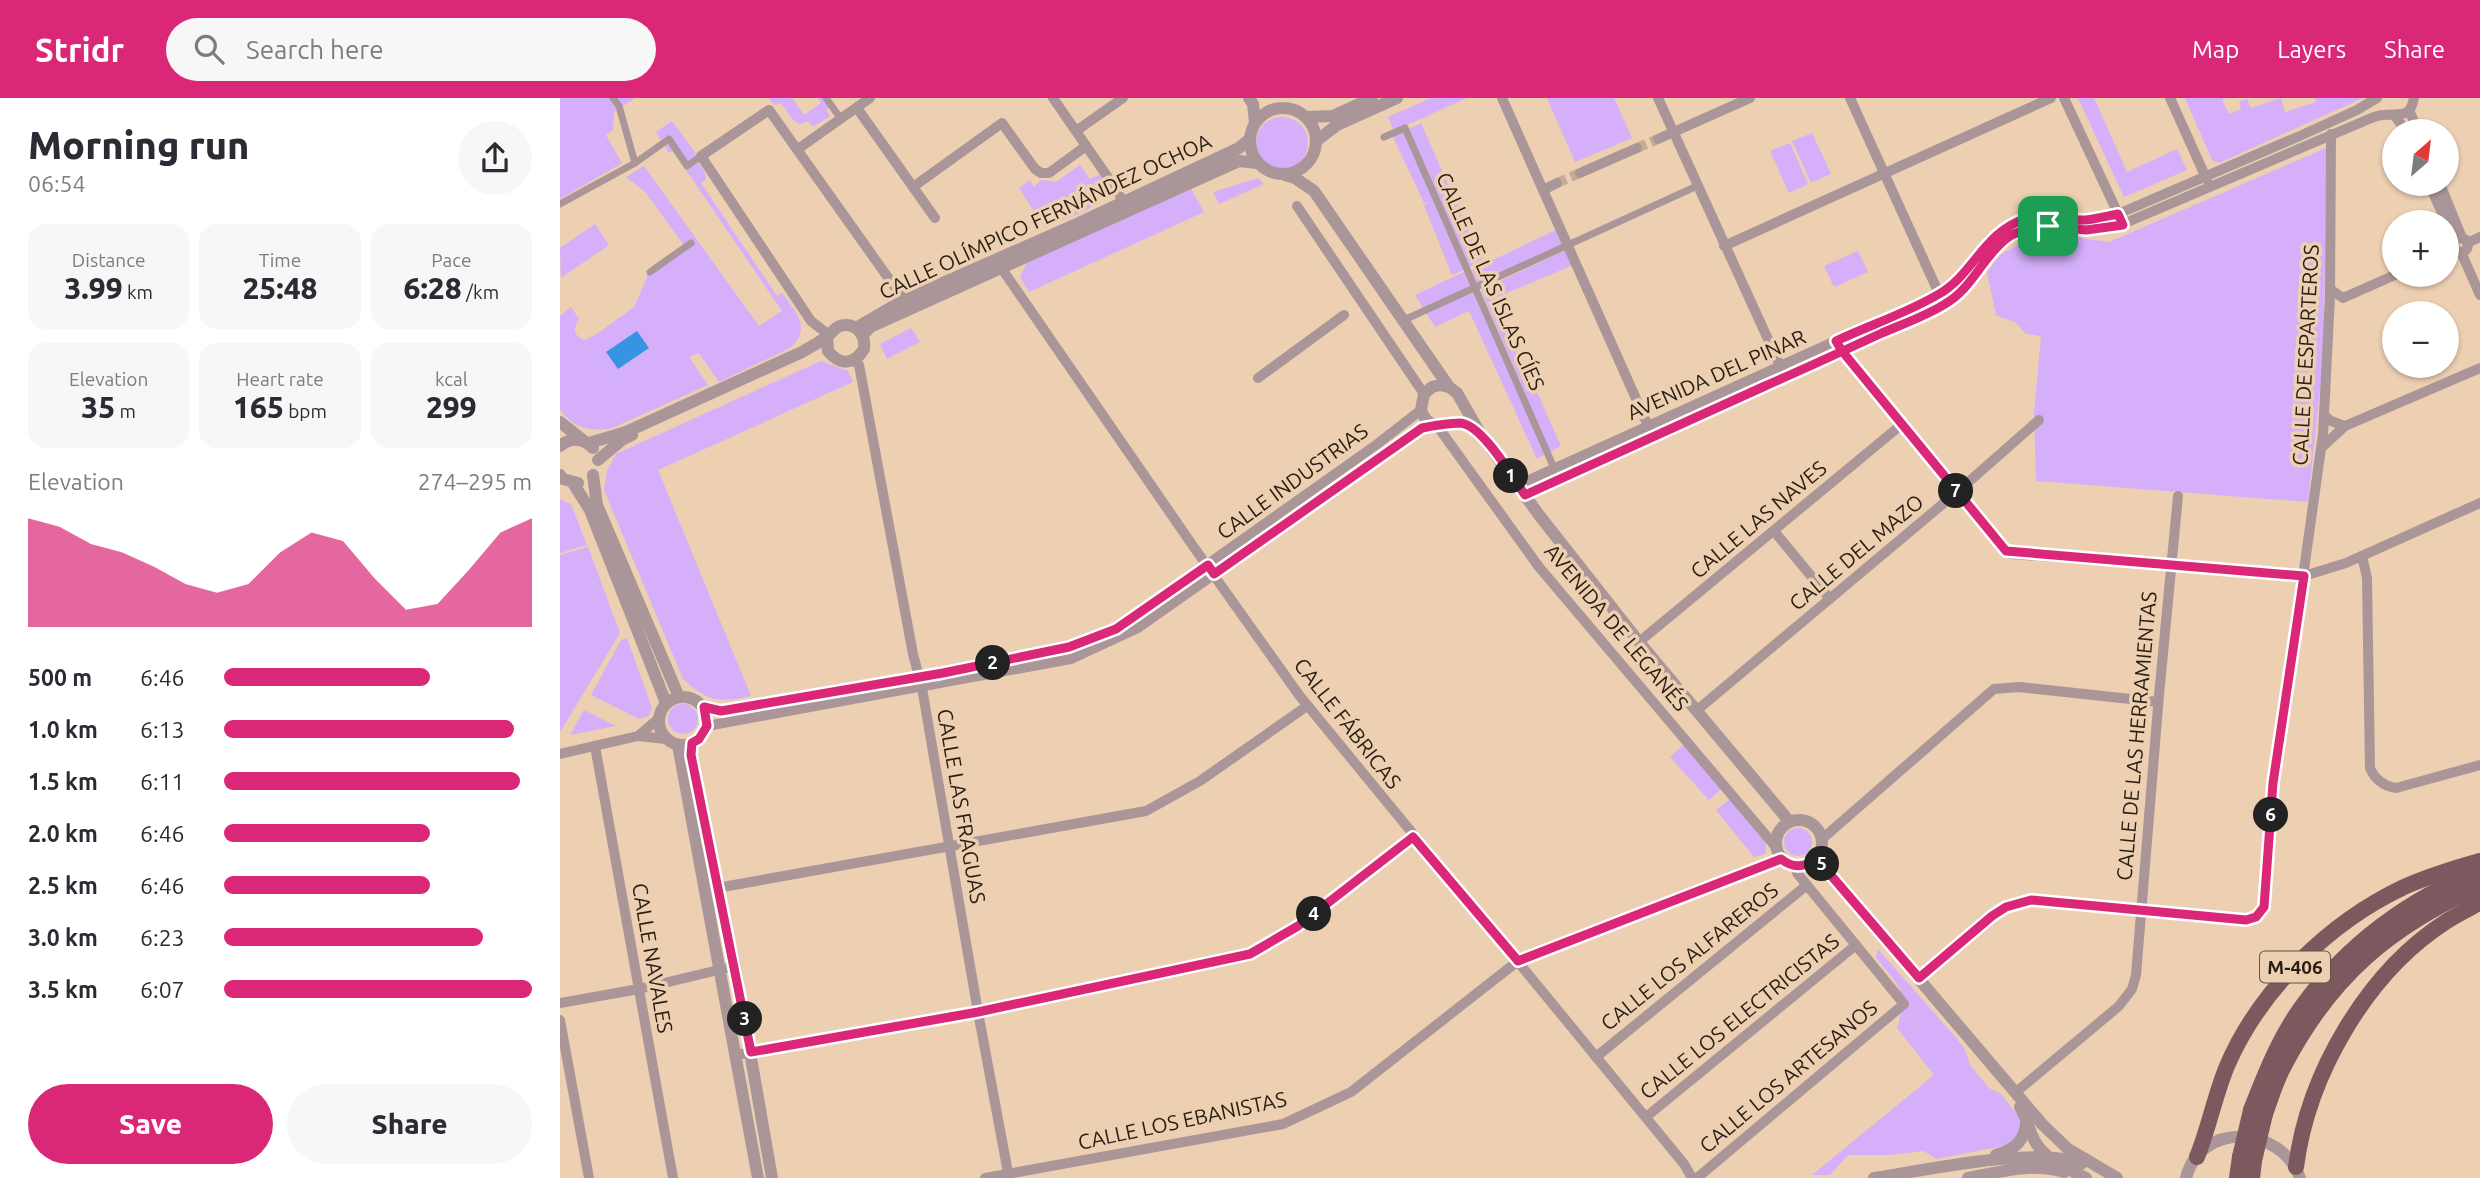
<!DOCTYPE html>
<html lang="en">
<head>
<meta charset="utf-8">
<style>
  :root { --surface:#fff; --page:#f7f7f7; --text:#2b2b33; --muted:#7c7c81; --accent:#db2777 }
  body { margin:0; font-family:Ubuntu,sans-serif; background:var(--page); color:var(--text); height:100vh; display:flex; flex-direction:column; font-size:26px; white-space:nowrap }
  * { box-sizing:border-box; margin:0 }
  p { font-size:23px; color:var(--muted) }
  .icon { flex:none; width:38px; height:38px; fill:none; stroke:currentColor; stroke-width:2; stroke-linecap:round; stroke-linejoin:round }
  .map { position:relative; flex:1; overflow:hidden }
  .panel { display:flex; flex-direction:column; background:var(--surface); width:560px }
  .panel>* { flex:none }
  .needle { width:46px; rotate:28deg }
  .controls { position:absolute; left:1822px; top:21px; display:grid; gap:14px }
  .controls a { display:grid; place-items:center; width:77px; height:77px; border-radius:50%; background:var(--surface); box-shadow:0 2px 5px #0004; font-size:35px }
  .pin { position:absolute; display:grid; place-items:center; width:60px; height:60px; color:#fff; margin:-30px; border-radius:14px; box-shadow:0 4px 10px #0006 }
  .km { position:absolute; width:35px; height:35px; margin:-18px; border-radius:50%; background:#222; color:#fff; font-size:19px; line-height:35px; text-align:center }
  .round { display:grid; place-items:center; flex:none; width:74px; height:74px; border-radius:37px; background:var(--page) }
  .headline { display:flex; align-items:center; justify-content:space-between; height:119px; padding:0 28px }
  h1 { font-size:38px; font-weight:800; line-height:52px }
  .stats { display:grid; grid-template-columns:repeat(3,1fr); gap:10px; height:119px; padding:7px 28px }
  .stats div { display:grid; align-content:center; border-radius:18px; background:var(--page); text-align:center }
  .stats b { font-size:30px; font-weight:800 }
  .stats small { font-size:19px; font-weight:400 }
  .stats p { font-size:19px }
  .chart { height:196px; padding:14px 28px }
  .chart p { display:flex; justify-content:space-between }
  .chart svg { width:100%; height:126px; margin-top:7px; fill:var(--accent); opacity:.7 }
  .primary-button { display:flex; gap:14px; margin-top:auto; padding:14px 28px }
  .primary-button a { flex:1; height:80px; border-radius:42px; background:var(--accent); color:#fff; font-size:28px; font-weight:800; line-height:80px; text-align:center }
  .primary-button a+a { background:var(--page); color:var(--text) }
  ul { padding:0 28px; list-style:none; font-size:23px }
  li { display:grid; grid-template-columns:112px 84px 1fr; align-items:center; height:52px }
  li i { height:18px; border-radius:9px; background:var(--accent) }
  header { display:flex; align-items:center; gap:42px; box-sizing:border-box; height:98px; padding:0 35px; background:var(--accent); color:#fff }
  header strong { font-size:33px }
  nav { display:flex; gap:38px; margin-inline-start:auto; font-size:24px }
  .search { width:490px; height:63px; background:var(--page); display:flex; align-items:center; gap:18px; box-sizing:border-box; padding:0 24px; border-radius:38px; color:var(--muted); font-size:26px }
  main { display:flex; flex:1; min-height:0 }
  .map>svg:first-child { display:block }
  .green { fill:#d5affa }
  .water { fill:#3595e2 }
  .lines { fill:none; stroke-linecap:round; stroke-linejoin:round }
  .minor-tunnel { stroke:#c6ac92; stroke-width:10; stroke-dasharray:10 5; stroke-linecap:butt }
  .pedestrian { stroke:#aa9699; stroke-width:7 }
  .minor { stroke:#aa9699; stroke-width:10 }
  .tertiary { stroke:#aa9699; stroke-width:12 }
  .trunk { stroke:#7c585f; stroke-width:16 }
  .trunk-bridge { stroke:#7c585f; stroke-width:16 }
  .route-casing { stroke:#fff; stroke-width:14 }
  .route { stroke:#db2777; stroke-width:9 }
  .labels { text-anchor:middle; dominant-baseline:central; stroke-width:7; stroke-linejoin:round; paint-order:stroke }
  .shield { fill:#edcfb2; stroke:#635342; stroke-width:2 }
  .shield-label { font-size:19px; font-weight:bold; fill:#281e12 }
  .street-label { font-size:21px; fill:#281e12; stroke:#edcfb2 }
</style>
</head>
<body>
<header>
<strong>Stridr</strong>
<div class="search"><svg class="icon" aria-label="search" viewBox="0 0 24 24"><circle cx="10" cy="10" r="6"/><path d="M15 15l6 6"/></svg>Search here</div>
<nav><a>Map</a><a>Layers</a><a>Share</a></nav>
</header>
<main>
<section class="panel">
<div class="headline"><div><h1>Morning run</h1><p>06:54</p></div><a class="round"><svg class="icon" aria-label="share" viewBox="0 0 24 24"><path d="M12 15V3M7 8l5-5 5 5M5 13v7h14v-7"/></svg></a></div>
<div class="stats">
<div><p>Distance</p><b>3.99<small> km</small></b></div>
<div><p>Time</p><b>25:48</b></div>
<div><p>Pace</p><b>6:28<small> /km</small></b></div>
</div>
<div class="stats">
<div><p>Elevation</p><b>35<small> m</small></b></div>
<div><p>Heart rate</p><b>165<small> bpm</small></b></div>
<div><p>kcal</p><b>299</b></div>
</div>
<div class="chart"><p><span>Elevation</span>274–295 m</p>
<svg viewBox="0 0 160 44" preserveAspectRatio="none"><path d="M0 44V6L10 9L20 15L30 18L40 23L50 29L60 32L70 29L80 18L90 11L100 14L110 27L120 38L130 36L140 24L150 11L160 6V44z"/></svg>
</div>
<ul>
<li><b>500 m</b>6:46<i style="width:67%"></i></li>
<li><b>1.0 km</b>6:13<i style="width:94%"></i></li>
<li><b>1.5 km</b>6:11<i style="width:96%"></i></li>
<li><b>2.0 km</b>6:46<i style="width:67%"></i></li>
<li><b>2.5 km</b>6:46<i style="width:67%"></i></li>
<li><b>3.0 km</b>6:23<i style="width:84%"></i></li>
<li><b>3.5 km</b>6:07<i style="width:100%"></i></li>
</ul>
<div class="primary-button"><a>Save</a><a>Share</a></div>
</section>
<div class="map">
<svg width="1920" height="1080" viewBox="0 0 1920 1080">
  <rect width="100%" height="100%" fill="#edcfb2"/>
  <!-- green -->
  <g class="green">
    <polygon points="0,0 75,0 54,14 53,32 46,37 62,65 0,101"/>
    <polygon points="209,0 232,0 244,17 261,5 258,0 266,0 272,8 266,12 270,18 253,29 248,23 240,26 233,22 221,5 214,7"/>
    <polygon points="871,0 907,0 834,33 828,19"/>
    <polygon points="987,0 1054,0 1072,40 1015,64"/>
    <polygon points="1518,0 1534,0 1567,74 1617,51 1627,72 1564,99"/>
    <polygon points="1625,0 1666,0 1662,2 1669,16 1681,11 1679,4 1687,1 1691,10 1721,0 1725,14 1756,4 1755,0 1803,0 1659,65 1652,62"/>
    <circle cx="722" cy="45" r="26"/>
    <path d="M112,23L135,54C135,64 146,71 146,81L141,85L217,198L222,195C236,214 252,231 230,250L159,284L139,255L129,259L148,287L50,331C28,333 14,330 0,312V218L11,209L19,221C13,231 13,237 24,242L37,236L74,209L87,180L86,177L126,150L85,94L66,79L84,68L199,228L222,213L113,53L109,55L96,34Z"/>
    <polygon points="861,25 891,93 883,99 892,95 923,163 892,177 864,107 869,104 864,105 833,39"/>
    <polygon points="1252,35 1271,76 1251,85 1232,43"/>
    <polygon points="1230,45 1248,86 1229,95 1210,53"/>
    <polygon points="1766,50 1764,254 1748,404 1476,383 1474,315 1481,238 1466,236 1456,225 1436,217 1427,174 1440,157 1473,138 1491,136 1549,144"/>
    <path d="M520,67L530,81L541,76C552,105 525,113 503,122L502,120L485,130L459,90L470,82L474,89L481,82L496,84Z"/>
    <polygon points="698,80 704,86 659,106 653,94"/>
    <polygon points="630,89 644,114 469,194 460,179 468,163"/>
    <polygon points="35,126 49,147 1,180 0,150"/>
    <polygon points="996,132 1003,147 917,185 912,172"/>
    <polygon points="1006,152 1013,167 935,200 1001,348 990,354 921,192"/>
    <polygon points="1298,153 1308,174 1274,189 1264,168"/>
    <polygon points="906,173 913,189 863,210 855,197"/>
    <polygon points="914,194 986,356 977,361 909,213 875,229 866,215 899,197"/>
    <polygon points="351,230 360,244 327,261 320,246"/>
    <path d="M261,263L288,273L293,284L98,372L191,598C159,605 148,604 123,581L44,392L47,373L56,356Z"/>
    <polygon points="0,401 11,406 27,447 0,455"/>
    <polygon points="28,449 60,535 0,634 0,457"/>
    <polygon points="67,540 92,610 89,618 79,621 31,597 61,542"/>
    <circle cx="123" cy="621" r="15"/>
    <polygon points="24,612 56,628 10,637"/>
    <polygon points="1123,647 1162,690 1149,702 1110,659"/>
    <polygon points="1170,701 1205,744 1206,756 1194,759 1156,712"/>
    <circle cx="1238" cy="744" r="14"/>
    <path d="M1318,851L1404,949L1410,967L1429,990L1441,996L1459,1019L1460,1034L1449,1047L1376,1061L1364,1053L1328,1057H1288L1270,1077H1252L1374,977L1337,930C1349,890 1339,890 1316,859Z"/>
  </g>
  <!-- water -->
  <polygon class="water" points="77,233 89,250 58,271 46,254"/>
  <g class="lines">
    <!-- minor-tunnel -->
    <g class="minor-tunnel">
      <polyline points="1077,50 1098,41"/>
      <polyline points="997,85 1020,75"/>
    </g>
    <!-- pedestrian -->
    <g class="pedestrian">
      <polyline points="53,0 59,8 75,65"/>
      <polyline points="266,0 281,21"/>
      <polyline points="824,39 845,30 994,370"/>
      <polyline points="0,106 75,65 109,41 127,68 141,58"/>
      <polyline points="90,174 131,145"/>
      <polyline points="844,222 1137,88"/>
    </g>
    <!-- minor -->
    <g class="minor">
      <polyline points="493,0 558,94 565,109"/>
      <polyline points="942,0 1090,332"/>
      <polyline points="1098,0 1222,272"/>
      <polyline points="1290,0 1381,200"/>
      <polyline points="1504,0 1560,120"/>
      <polyline points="1610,0 1647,82"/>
      <polyline points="297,10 375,120"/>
      <polyline points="1849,12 1858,33"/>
      <polyline points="1835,18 1846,33"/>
      <polyline points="516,33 563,0"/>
      <polyline points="1098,41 1190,0"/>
      <polyline points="238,51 310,0"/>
      <polyline points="1020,75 1077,50"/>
      <polyline points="1869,86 1886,124"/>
      <polyline points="1880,86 1902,140"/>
      <polyline points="353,89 442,25 475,71 481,75 489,75 526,48"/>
      <polyline points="983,92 997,85"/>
      <polyline points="737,108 864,296"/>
      <circle cx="1901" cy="147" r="7"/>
      <polyline points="1907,145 1920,139"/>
      <polyline points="1164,148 1491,0"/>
      <polyline points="1901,154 1920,197"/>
      <polyline points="442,171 633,448 739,597 1124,1066 1132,1080"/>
      <polyline points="1770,191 1783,200 1835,177"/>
      <polyline points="269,237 251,223 141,58 209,12 344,202"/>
      <polyline points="1280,249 1442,449 1451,456 1744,478 1786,465 1920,405"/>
      <polyline points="294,262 299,267 353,556 362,590 418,914 449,1080"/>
      <polyline points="698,280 784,217"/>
      <polyline points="1765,318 1771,323 1785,328 1920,270"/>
      <polyline points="878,329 979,469 1215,748"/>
      <polyline points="1762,349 1785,328"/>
      <polyline points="958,387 1379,196 1401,180 1429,142 1453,126 1469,119 1486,118 1525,122 1558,116 1742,37 1797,12 1817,0"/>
      <path d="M965,397L1384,207L1409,186L1426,161L1448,140L1467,131L1488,128L1526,132L1563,126L1802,24C1809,21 1816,17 1824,17C1840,15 1850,21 1854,0"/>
      <polyline points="1214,433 1270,501"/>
      <path d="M1802,458L1807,480L1810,670C1815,682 1824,688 1836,690L1920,667"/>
      <polyline points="1079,544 1341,327"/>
      <polyline points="143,609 161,613 383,575 510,549 556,531 816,347 861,312"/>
      <polyline points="1136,613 1397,394 1479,322"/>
      <polyline points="147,628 511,561 578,530 862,330 873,327"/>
      <polyline points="78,638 98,621"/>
      <polyline points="35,648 113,1080"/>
      <polyline points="0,656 78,638 106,641"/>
      <polyline points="1262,741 1434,591 1459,589 1598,604"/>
      <polyline points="157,790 586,713 640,683 747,608"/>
      <polyline points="1359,880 1432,818 1446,809 1471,802 1686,823 1696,819 1704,809 1714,686 1763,336 1770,199 1771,36"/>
      <polyline points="0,905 79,891 175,868"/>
      <polyline points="0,922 29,1080"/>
      <polyline points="176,957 418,914 690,856 738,828 853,739"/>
      <polyline points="1036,959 1247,787"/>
      <polyline points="1455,995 1559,908 1572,891 1576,877 1599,597 1618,398"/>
      <polyline points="1086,1019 1296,847"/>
      <polyline points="425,1080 723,1026 791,994 958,863 1221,761"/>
      <polyline points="1137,1080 1344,906 1237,775 1238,769"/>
    </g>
    <!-- tertiary -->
    <g class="tertiary">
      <polyline points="689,0 693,6 695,24"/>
      <circle cx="723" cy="43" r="33"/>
      <polyline points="746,19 773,18 812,0"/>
      <polyline points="756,43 777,27 837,0"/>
      <polyline points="725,77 735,80 754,93 889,289"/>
      <polyline points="296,230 344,202 519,125 679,50 690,41"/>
      <polyline points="303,237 310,229 679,63 697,65"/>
      <polyline points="0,324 24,343"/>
      <path d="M920,335C914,331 907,325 899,325C882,326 868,333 861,312L864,296L872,289L880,287L889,289L897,295L920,335L979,417L1079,544L1229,723"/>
      <path d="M29,345L66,334L242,254C250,249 260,244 267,239C272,235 274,230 280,228C296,223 306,238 304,251C294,267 280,268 268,253L267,238"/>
      <path d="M0,348C11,339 23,340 33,350"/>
      <polyline points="38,362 62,342 72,337"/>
      <polyline points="0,377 3,381 18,385"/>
      <polyline points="33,377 37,407 119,599"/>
      <polyline points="13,385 30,412 106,605"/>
      <circle cx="123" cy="623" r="24"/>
      <polyline points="132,645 131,657 150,756 175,868 212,1080"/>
      <polyline points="118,647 198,1080"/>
      <circle cx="1239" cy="745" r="23"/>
      <polyline points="1257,761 1482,1026 1508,1051 1557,1080"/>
      <path d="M1460,1009C1467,1020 1469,1034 1476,1045C1487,1063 1509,1071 1526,1080"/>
      <path d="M1436,1057C1455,1051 1466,1043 1466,1022"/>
      <path d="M1314,1080C1363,1073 1479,1047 1521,1066"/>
      <path d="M1408,1080C1440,1074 1471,1064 1504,1074"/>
      <path d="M1626,1080C1640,1024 1720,1026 1740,1080"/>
    </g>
    <!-- trunk -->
    <g class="trunk">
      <path d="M1691,1012C1705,976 1720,938 1743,907C1788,846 1850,800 1920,773"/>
      <path d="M1705,1016C1711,1000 1716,982 1725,966C1772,877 1830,829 1920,788"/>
      <path d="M1637,1059C1649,1029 1655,997 1667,968C1700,891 1770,824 1844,789C1869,778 1895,770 1920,763"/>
      <path d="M1736,1069C1748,976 1807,874 1887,823C1898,816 1909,811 1920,804"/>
      <polyline points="1677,1080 1680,1059"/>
      <polyline points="1692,1080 1694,1063"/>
    </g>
    <!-- trunk-bridge -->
    <g class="trunk-bridge">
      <polyline points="1680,1059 1691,1012"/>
      <polyline points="1694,1063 1705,1016"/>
    </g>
  </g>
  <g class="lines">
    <defs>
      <path id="route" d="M1488,128C1474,130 1458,132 1447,140C1422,159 1413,190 1385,206C1366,218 1343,226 1322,235C1283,253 1244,271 1205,288L965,397C953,380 922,326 900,325C891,325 871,328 862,330L654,476L648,467L556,531L509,549L383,575L161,613L144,609L147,628L139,641L132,645L131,657L191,954L418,914L690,856L738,828L853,739L958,863L1221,761C1234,771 1244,769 1257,761L1359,880L1432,818L1446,809L1471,802L1686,822L1696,819L1704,809L1713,685L1744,478L1446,453L1282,253L1276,243C1310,227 1347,215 1379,196C1415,175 1423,134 1467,120C1487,114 1506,123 1526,122C1536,121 1547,118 1558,116L1563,127L1526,132L1488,128"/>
    </defs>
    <!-- route casing -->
    <use href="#route" class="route-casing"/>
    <!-- route -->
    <use href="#route" class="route"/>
  </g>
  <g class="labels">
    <!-- shield labels -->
    <rect class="shield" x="1700" y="853.5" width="70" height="31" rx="5"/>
    <g class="shield-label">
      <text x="1735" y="869">M-406</text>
    </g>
    <!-- street labels -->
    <g class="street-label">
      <text transform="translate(485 118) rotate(-25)">CALLE OLÍMPICO FERNÁNDEZ OCHOA</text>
      <text transform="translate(931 183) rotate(66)">CALLE DE LAS ISLAS CÍES</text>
      <text transform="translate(1745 257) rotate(-87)">CALLE DE ESPARTEROS</text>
      <text transform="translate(1156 276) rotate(-24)">AVENIDA DEL PINAR</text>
      <text transform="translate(732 383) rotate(-36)">CALLE INDUSTRIAS</text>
      <text transform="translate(1198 421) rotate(-40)">CALLE LAS NAVES</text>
      <text transform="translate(1296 454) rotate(-40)">CALLE DEL MAZO</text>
      <text transform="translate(1057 529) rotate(50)">AVENIDA DE LEGANÉS</text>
      <text transform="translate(788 625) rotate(52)">CALLE FÁBRICAS</text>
      <text transform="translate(1576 638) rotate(-85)">CALLE DE LAS HERRAMIENTAS</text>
      <text transform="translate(402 708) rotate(80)">CALLE LAS FRAGUAS</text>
      <text transform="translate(1129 858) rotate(-39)">CALLE LOS ALFAREROS</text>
      <text transform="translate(93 860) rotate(80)">CALLE NAVALES</text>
      <text transform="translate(1179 918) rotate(-39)">CALLE LOS ELECTRICISTAS</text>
      <text transform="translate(1228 978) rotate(-40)">CALLE LOS ARTESANOS</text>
      <text transform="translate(622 1022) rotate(-12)">CALLE LOS EBANISTAS</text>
    </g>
  </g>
</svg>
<div class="controls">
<a><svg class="needle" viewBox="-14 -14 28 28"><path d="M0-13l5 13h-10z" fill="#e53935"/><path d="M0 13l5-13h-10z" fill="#7c7c81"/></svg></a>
<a>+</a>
<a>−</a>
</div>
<div class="pin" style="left:1488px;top:128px;background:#1e9e55"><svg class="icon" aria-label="arrive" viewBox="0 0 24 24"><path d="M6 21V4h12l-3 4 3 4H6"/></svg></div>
<b class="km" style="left:951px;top:378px">1</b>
<b class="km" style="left:433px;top:565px">2</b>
<b class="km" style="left:185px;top:921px">3</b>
<b class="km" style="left:754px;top:816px">4</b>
<b class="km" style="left:1262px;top:766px">5</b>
<b class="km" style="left:1711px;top:717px">6</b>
<b class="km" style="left:1396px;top:393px">7</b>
</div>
</main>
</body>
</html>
